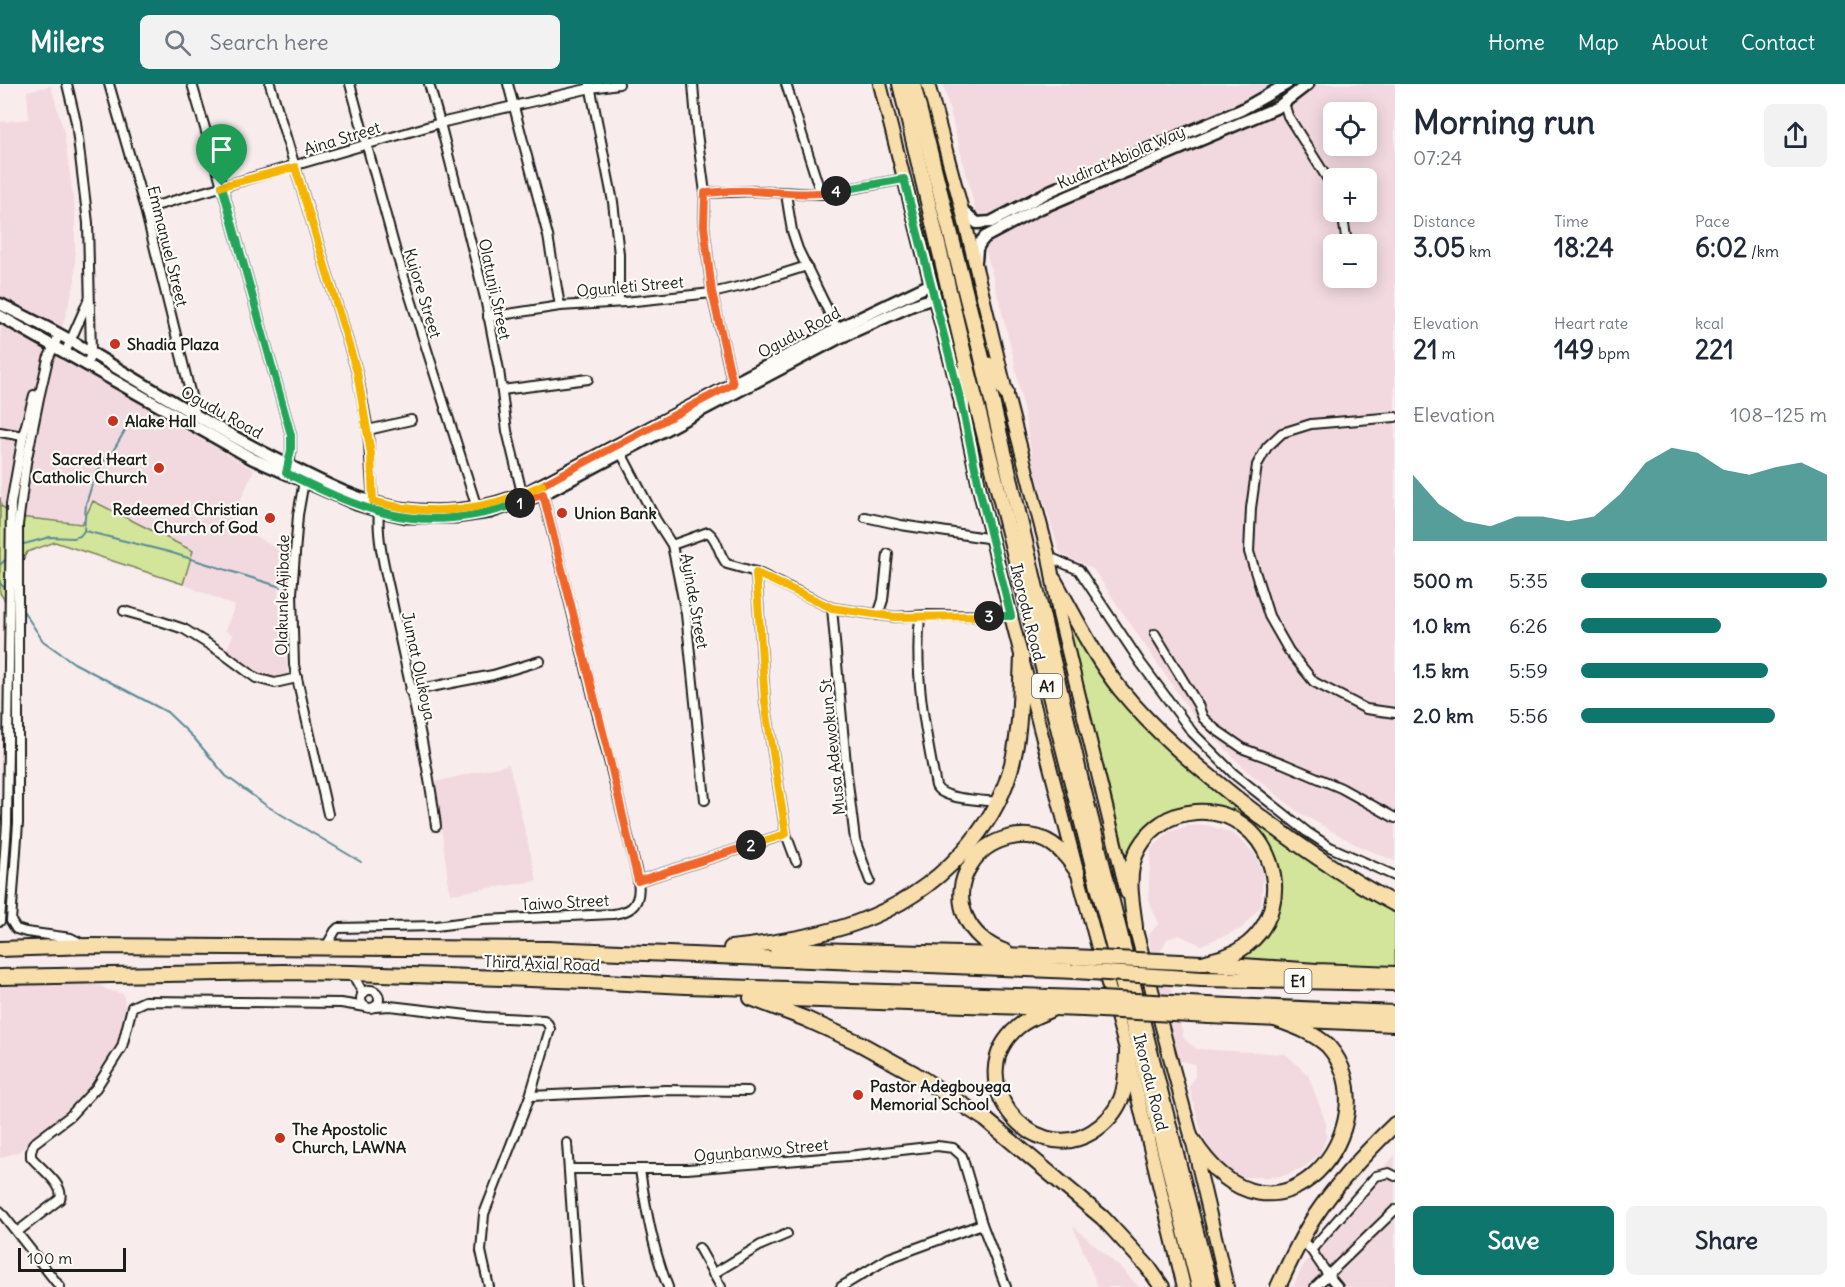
<!DOCTYPE html>
<html lang="en">
<head>
<meta charset="utf-8">
<style>
  :root { --surface:#fff; --page:#f2f2f3; --text:#1f2937; --muted:#747a83; --accent:#0f766e }
  body { margin:0; font-family:Delius,sans-serif; background:var(--page); color:var(--text); height:100vh; display:flex; flex-direction:column; font-size:22px; white-space:nowrap }
  * { box-sizing:border-box; margin:0 }
  p { font-size:20px; color:var(--muted) }
  .icon { flex:none; width:33px; height:33px; fill:none; stroke:currentColor; stroke-width:2; stroke-linecap:round; stroke-linejoin:round }
  .map { position:relative; flex:1; overflow:hidden }
  .side { display:flex; flex-direction:column; background:var(--surface); width:450px }
  .side>* { flex:none }
  .tools { position:absolute; left:1323px; top:18px; display:grid; gap:12px }
  .tools a { display:grid; place-items:center; width:54px; height:54px; border-radius:9px; background:var(--surface); box-shadow:0 3px 15px #0003; font-size:30px }
  .scale { position:absolute; left:18px; bottom:15px; width:108px; box-sizing:border-box; padding-left:6px; border:3px solid #1c1c1c; border-top:0; font-size:16px; line-height:21px; white-space:nowrap; color:#1c1c1c; -webkit-text-stroke:4px #fdfcf7; paint-order:stroke }
  .pin { position:absolute; display:grid; place-items:center; width:51px; height:51px; color:#fff; margin:-62px -26px; border-radius:50% 50% 50% 0; rotate:-45deg; box-shadow:0 0 6px #0007 }
  .pin .icon { rotate:45deg }
  .km { position:absolute; width:30px; height:30px; margin:-15px; border-radius:50%; background:#222; color:#fff; font-size:16px; line-height:30px; text-align:center }
  .round { display:grid; place-items:center; flex:none; width:63px; height:63px; border-radius:9px; background:var(--page) }
  .summary { display:flex; align-items:center; justify-content:space-between; height:102px; padding:0 18px }
  h1 { font-size:33px; font-weight:700; line-height:45px }
  .figures { display:grid; grid-template-columns:repeat(3,1fr); gap:9px; height:102px; padding:6px 18px }
  .figures div { display:grid; align-content:center }
  .figures b { font-size:26px; font-weight:700 }
  .figures small { font-size:16px; font-weight:400 }
  .figures p { font-size:16px }
  .chart { height:168px; padding:12px 18px }
  .chart p { display:flex; justify-content:space-between }
  .chart svg { width:100%; height:108px; margin-top:6px; fill:var(--accent); opacity:.7 }
  .primary-button { display:flex; gap:12px; margin-top:auto; padding:12px 18px }
  .primary-button a { flex:1; height:69px; border-radius:9px; background:var(--accent); color:#fff; font-size:24px; font-weight:700; line-height:69px; text-align:center }
  .primary-button a+a { background:var(--page); color:var(--text) }
  ul { padding:0 18px; list-style:none; font-size:20px }
  li { display:grid; grid-template-columns:96px 72px 1fr; align-items:center; height:45px }
  li i { height:15px; border-radius:8px; background:var(--accent) }
  header { display:flex; align-items:center; gap:36px; box-sizing:border-box; height:84px; padding:0 30px; background:var(--accent); color:#fff }
  header strong { font-size:28px }
  nav { display:flex; gap:33px; margin-inline-start:auto; font-size:21px }
  .search { width:420px; height:54px; background:var(--page); display:flex; align-items:center; gap:15px; box-sizing:border-box; padding:0 21px; border-radius:9px; color:var(--muted); font-size:22px }
  main { display:flex; flex:1; min-height:0 }
  .map>svg:first-child { display:block }
  .built { fill:#f2d9df; fill-rule:evenodd }
  .green { fill:#d2e59a; stroke:#77805b; stroke-width:1.5 }
  .lines { fill:none; stroke-linecap:round; stroke-linejoin:round }
  .stream { stroke:#5c8a95; stroke-width:2 }
  .minor-casing { stroke:#1c1c1c; stroke-width:12 }
  .secondary-casing { stroke:#1c1c1c; stroke-width:15 }
  .primary-casing { stroke:#1c1c1c; stroke-width:16 }
  .motorway-casing { stroke:#1c1c1c; stroke-width:18 }
  .minor { stroke:#fdfcf7; stroke-width:8 }
  .secondary { stroke:#fdfcf7; stroke-width:10 }
  .primary { stroke:#f8deab; stroke-width:12 }
  .motorway { stroke:#f8deab; stroke-width:14 }
  .motorway-bridge-casing { stroke:#1c1c1c; stroke-width:18; stroke-linecap:butt }
  .motorway-bridge { stroke:#f8deab; stroke-width:14 }
  .split-1-casing { stroke:#fff; stroke-width:12 }
  .split-2-casing { stroke:#fff; stroke-width:12 }
  .split-3-casing { stroke:#fff; stroke-width:12 }
  .split-4-casing { stroke:#fff; stroke-width:12 }
  .split-5-casing { stroke:#fff; stroke-width:12 }
  .split-6-casing { stroke:#fff; stroke-width:12 }
  .split-1 { stroke:#22a559; stroke-width:8 }
  .split-2 { stroke:#f0652b; stroke-width:8 }
  .split-3 { stroke:#f5b400; stroke-width:8 }
  .split-4 { stroke:#22a559; stroke-width:8 }
  .split-5 { stroke:#f0652b; stroke-width:8 }
  .split-6 { stroke:#f5b400; stroke-width:8 }
  .poi-dot { fill:#c8321e; stroke:#fdfcf7; stroke-width:2 }
  .labels { text-anchor:middle; dominant-baseline:central; stroke-width:4.5; stroke-linejoin:round; paint-order:stroke }
  .shield { fill:#fdfcf7; stroke:#605f5e; stroke-width:1.5 }
  .shield-label { font-size:15px; font-weight:bold; fill:#1c1c1c }
  .street-label { font-size:16px; fill:#1c1c1c; stroke:#fdfcf7 }
  .poi-label { font-size:16px; font-weight:bold; fill:#1c1c1c; stroke:#fdfcf7; text-anchor:start }
</style>
</head>
<body>
<header>
<strong>Milers</strong>
<div class="search"><svg class="icon" aria-label="search" viewBox="0 0 24 24"><circle cx="10" cy="10" r="6"/><path d="M15 15l6 6"/></svg>Search here</div>
<nav><a>Home</a><a>Map</a><a>About</a><a>Contact</a></nav>
</header>
<main>
<div class="map">
<svg width="1395" height="1203" viewBox="0 0 1395 1203">
  <rect width="100%" height="100%" fill="#f8ecec"/>
  <filter id="ink" filterUnits="userSpaceOnUse"><feTurbulence type="fractalNoise" baseFrequency=".0167" numOctaves="2"/><feDisplacementMap in="SourceGraphic" scale="12" xChannelSelector="R" yChannelSelector="G"/><feConvolveMatrix kernelMatrix="1 2 1 2 8 2 1 2 1" color-interpolation-filters="sRGB"/></filter>
  <g filter="url(#ink)">
    <!-- built -->
    <g class="built">
      <path d="M943,0H1395V777L1355,760L1300,729L1247,687L1192,630L1093,485L1060,469L1035,387L1013,271ZM1334,28H1366V62H1334ZM1334,94H1366V128H1334ZM1334,160H1366V194H1334Z"/>
      <polygon points="51,2 64,49 75,128 75,197 55,269 254,386 231,437 280,467 278,514 288,591 268,593 226,567 233,551 225,546 235,522 183,500 193,467 93,417 82,440 19,433 1,422 0,38 29,35 27,7"/>
      <polygon points="509,680 537,797 450,810 435,698"/>
      <polygon points="1207,741 1234,750 1255,770 1263,789 1261,822 1241,845 1201,861 1179,851 1167,855 1161,866 1184,955 1197,965 1286,970 1308,991 1326,1039 1326,1054 1320,1070 1304,1083 1286,1091 1274,1093 1243,1093 1228,1086 1214,1073 1202,1050 1189,1003 1195,992 1195,980 1177,976 1148,852 1159,839 1148,816 1151,765 1169,748 1187,742"/>
      <polygon points="0,894 85,894 108,906 124,910 125,930 119,961 87,1010 72,1026 18,1068 0,1074"/>
      <polygon points="1395,1071 1395,1203 1293,1203 1302,1184 1331,1141"/>
      <polygon points="1073,1142 1122,1185 1139,1203 1098,1203"/>
    </g>
    <!-- green -->
    <g class="green">
      <polygon points="0,413 1,422 19,433 82,440 93,417 193,467 183,500 55,458 27,468 15,492 23,514 7,520 0,509"/>
      <polygon points="1072,541 1148,645 1395,826 1395,890 1317,887 1266,876 1233,877 1261,856 1274,836 1279,819 1281,796 1276,774 1266,756 1226,726 1206,722 1187,723 1127,777 1069,542"/>
    </g>
    <g class="lines">
      <!-- stream -->
      <g class="stream">
        <polyline points="85,447 169,468 281,503"/>
        <polyline points="21,462 24,460 50,453 73,454 80,452 84,447 86,420 95,391 104,377 113,367 127,343"/>
        <polyline points="0,481 7,474"/>
        <polyline points="0,499 7,507"/>
        <polyline points="22,525 43,557 74,579 167,628 194,654 226,692 267,722 361,778"/>
      </g>
      <defs>
        <g id="minor">
          <polyline points="67,0 76,38 88,139 91,269 87,281"/>
          <polyline points="109,0 145,125 196,332"/>
          <polyline points="192,0 222,102 291,351 291,366 289,384"/>
          <polyline points="270,0 357,288 368,346 373,417"/>
          <polyline points="350,0 396,168 477,424"/>
          <polyline points="429,0 440,39 485,214 499,286 507,347 523,413"/>
          <polyline points="508,0 548,152 560,222"/>
          <polyline points="693,0 697,49 705,109 704,142 712,209 733,301"/>
          <polyline points="786,0 821,110"/>
          <polyline points="590,1 613,118 619,170 619,217"/>
          <polyline points="1284,19 1288,32 1334,105"/>
          <polyline points="705,109 752,107 821,110 904,95"/>
          <polyline points="786,110 792,147 798,165 837,245"/>
          <polyline points="145,125 440,39 591,4 619,0"/>
          <polyline points="1342,128 1347,159"/>
          <polyline points="488,233 560,222 625,218 712,209 746,201 807,182"/>
          <polyline points="59,251 48,275 39,314 26,379 18,441 18,739 11,837 16,845 26,848 71,854 83,860"/>
          <polyline points="65,269 88,217"/>
          <polyline points="502,306 588,295"/>
          <polyline points="1395,333 1311,340 1282,349 1267,363 1257,381 1251,424 1249,468 1269,532 1289,567 1314,598 1366,625 1395,629"/>
          <polyline points="368,346 411,336"/>
          <polyline points="0,348 23,352"/>
          <polyline points="619,365 656,436 672,461 686,530 705,716"/>
          <polyline points="304,397 298,431 292,509 294,581 328,730"/>
          <path d="M379,427C376,458 388,496 394,527C409,598 427,670 436,742"/>
          <polyline points="865,433 901,441 993,455"/>
          <path d="M672,461L708,448C719,456 718,471 727,480L756,488L832,524L895,533L927,531L1011,532"/>
          <polyline points="1049,473 1079,486 1140,578 1192,648 1234,690 1307,748 1330,763 1395,792"/>
          <polyline points="756,488 765,618 786,750 796,777"/>
          <polyline points="832,524 847,691 855,756 870,797"/>
          <polyline points="124,527 160,537 184,545 221,568 256,594 275,599 297,594"/>
          <polyline points="878,531 883,516 888,470"/>
          <path d="M920,533C914,590 925,645 936,702C942,716 983,716 998,718"/>
          <polyline points="1155,550 1198,621 1203,634 1215,645 1244,665 1282,679 1341,704 1395,734"/>
          <polyline points="410,607 493,591 540,577"/>
          <polyline points="638,797 786,750"/>
          <polyline points="0,837 7,740 11,420 23,352 34,311"/>
          <path d="M326,863L335,847L338,844L436,842L482,836L613,830C619,829 626,828 631,824C646,812 635,785 632,769L542,407"/>
          <polyline points="352,889 363,909"/>
          <circle cx="370" cy="915" r="9"/>
          <polyline points="375,923 390,922 485,933 544,936 548,940 550,945 530,1012 484,1130 481,1167 489,1203"/>
          <polyline points="530,1012 665,1006 748,1007"/>
          <polyline points="567,1059 577,1203"/>
          <polyline points="569,1085 687,1085 848,1072 937,1062 953,1064 962,1072 982,1140 1006,1203"/>
          <path d="M640,1086C646,1126 653,1166 668,1203"/>
          <polyline points="0,1127 60,1203"/>
          <path d="M17,1148L60,1115C65,1101 40,1084 31,1073V1068L33,1060L70,1032L96,1004L122,963L132,923L145,917L341,919L366,923"/>
          <polyline points="1301,1155 1311,1166 1376,1092 1389,1089 1395,1092"/>
          <polyline points="699,1164 721,1203"/>
          <polyline points="1311,1166 1328,1191 1395,1126"/>
          <polyline points="713,1190 761,1161 787,1150"/>
          <polyline points="841,1203 889,1174 982,1140"/>
          <polyline points="1315,1203 1328,1191 1338,1203"/>
        </g>
        <g id="secondary">
          <polyline points="962,126 977,139 991,138 1052,106 1241,26 1287,0"/>
          <polyline points="976,177 977,165 980,159 985,153 1036,126 1278,23 1308,0"/>
          <path d="M0,220C24,232 49,244 73,258C141,298 207,340 278,376C316,395 357,418 400,424C444,431 488,424 529,407L837,245L931,200"/>
          <polyline points="0,232 253,375 356,420 379,427 406,433 456,433 491,428 543,410 837,255 913,221 934,214"/>
        </g>
        <g id="primary">
          <polyline points="880,0 962,322 981,412 1011,532 1077,787 1127,969 1184,1203"/>
          <polyline points="928,0 962,126 1006,308 1049,473 1059,530 1127,809"/>
          <polyline points="1133,835 1192,1055 1227,1203"/>
        </g>
        <g id="motorway">
          <polyline points="900,0 965,274 1199,1203"/>
          <polyline points="913,0 981,270 1080,692 1210,1203"/>
          <polyline points="987,280 1006,308"/>
          <polyline points="962,322 964,288"/>
          <path d="M1054,496C1075,533 1094,572 1120,605C1155,648 1197,683 1240,717C1289,755 1340,791 1395,820"/>
          <path d="M1135,843C1133,824 1128,802 1132,783C1135,765 1147,749 1162,739C1172,732 1183,729 1196,728C1269,723 1303,820 1244,863C1232,872 1217,875 1202,879"/>
          <path d="M731,864C821,854 899,838 962,769C983,746 1001,718 1010,687C1021,651 1020,611 1022,573"/>
          <polyline points="0,865 89,862 548,865 1075,887"/>
          <polyline points="777,865 1072,873"/>
          <path d="M1006,868C968,856 948,815 971,780C987,754 1026,743 1052,760C1063,767 1070,777 1077,787"/>
          <polyline points="1214,880 1317,887 1395,890"/>
          <polyline points="0,893 283,888 352,889 587,897 686,902 1082,914"/>
          <polyline points="1202,895 1393,899"/>
          <polyline points="751,914 806,935 857,958 915,990 985,1035 1103,1134 1148,1183 1162,1203"/>
          <polyline points="762,914 1083,925"/>
          <polyline points="1207,921 1395,929"/>
          <path d="M1050,926C1039,931 1027,935 1018,943C958,994 1031,1085 1092,1048C1105,1040 1115,1029 1121,1015C1127,1001 1126,984 1127,969"/>
          <polyline points="1209,932 1395,940"/>
          <path d="M1192,1055C1277,1191 1395,1038 1328,962C1313,948 1294,942 1275,935"/>
          <path d="M1278,1203C1289,1179 1300,1155 1315,1132C1337,1099 1366,1068 1395,1040"/>
        </g>
      </defs>
      <!-- minor casing -->
      <use href="#minor" class="minor-casing"/>
      <!-- secondary casing -->
      <use href="#secondary" class="secondary-casing"/>
      <!-- primary casing -->
      <use href="#primary" class="primary-casing"/>
      <!-- motorway casing -->
      <use href="#motorway" class="motorway-casing"/>
      <!-- minor -->
      <use href="#minor" class="minor"/>
      <!-- secondary -->
      <use href="#secondary" class="secondary"/>
      <!-- primary -->
      <use href="#primary" class="primary"/>
      <!-- motorway -->
      <use href="#motorway" class="motorway"/>
      <defs>
        <g id="motorway-bridge">
          <polyline points="1072,873 1202,879"/>
          <polyline points="1075,887 1202,895"/>
          <polyline points="1082,914 1207,921"/>
          <polyline points="1083,925 1209,932"/>
        </g>
      </defs>
      <!-- motorway-bridge casing -->
      <use href="#motorway-bridge" class="motorway-bridge-casing"/>
      <!-- motorway-bridge -->
      <use href="#motorway-bridge" class="motorway-bridge"/>
    </g>
  </g>
  <g class="lines" filter="url(#ink)">
    <defs>
      <path id="split-1" d="M222,102L291,351V366L286,389C319,405 354,422 389,430C432,440 479,433 520,419"/>
      <polyline id="split-2" points="520,419 543,410 607,664 638,797 751,761"/>
      <polyline id="split-3" points="751,761 786,750 765,618 756,489 832,524 895,533 989,532"/>
      <polyline id="split-4" points="836,107 904,95 962,322 981,412 1011,532 989,532"/>
      <path id="split-5" d="M542,401L733,300L712,208L704,142L705,109C720,108 736,106 752,107C780,108 808,112 836,107"/>
      <path id="split-6" d="M222,102L295,83L357,288L371,370L373,417C431,434 488,427 542,401"/>
    </defs>
    <!-- split-1 casing -->
    <use href="#split-1" class="split-1-casing"/>
    <!-- split-2 casing -->
    <use href="#split-2" class="split-2-casing"/>
    <!-- split-3 casing -->
    <use href="#split-3" class="split-3-casing"/>
    <!-- split-4 casing -->
    <use href="#split-4" class="split-4-casing"/>
    <!-- split-5 casing -->
    <use href="#split-5" class="split-5-casing"/>
    <!-- split-6 casing -->
    <use href="#split-6" class="split-6-casing"/>
    <!-- split-1 -->
    <use href="#split-1" class="split-1"/>
    <!-- split-2 -->
    <use href="#split-2" class="split-2"/>
    <!-- split-3 -->
    <use href="#split-3" class="split-3"/>
    <!-- split-4 -->
    <use href="#split-4" class="split-4"/>
    <!-- split-5 -->
    <use href="#split-5" class="split-5"/>
    <!-- split-6 -->
    <use href="#split-6" class="split-6"/>
  </g>
  <!-- markers -->
  <g class="poi-dot">
    <circle cx="115" cy="260" r="6"/>
    <circle cx="113" cy="337" r="6"/>
    <circle cx="159" cy="384" r="6"/>
    <circle cx="562" cy="429" r="6"/>
    <circle cx="270" cy="434" r="6"/>
    <circle cx="858" cy="1011" r="6"/>
    <circle cx="280" cy="1054" r="6"/>
  </g>
  <g class="labels">
    <!-- shield labels -->
    <g class="shield">
      <rect x="1032" y="590" width="30" height="24" rx="4.5"/>
      <rect x="1284.5" y="885" width="27" height="24" rx="4.5"/>
    </g>
    <g class="shield-label">
      <text x="1047" y="602">A1</text>
      <text x="1298" y="897">E1</text>
    </g>
    <!-- street labels -->
    <g class="street-label">
      <text transform="translate(342 54) rotate(-17)">Aina Street</text>
      <text transform="translate(1121 73) rotate(-23)">Kudirat Abiola Way</text>
      <text transform="translate(168 162) rotate(76)">Emmanuel Street</text>
      <text transform="translate(630 202) rotate(-5)">Ogunleti Street</text>
      <text transform="translate(495 205) rotate(78)">Olatunji Street</text>
      <text transform="translate(423 209) rotate(73)">Kujore Street</text>
      <text transform="translate(799 248) rotate(-28)">Ogudu Road</text>
      <text transform="translate(222 328) rotate(29)">Ogudu Road</text>
      <text transform="translate(282 511) rotate(-89)">Olakunle Ajibade</text>
      <text transform="translate(695 517) rotate(80)">Ayinde Street</text>
      <text transform="translate(1028 528) rotate(76)">Ikorodu Road</text>
      <text transform="translate(419 582) rotate(78)">Jumat Olukoya</text>
      <text transform="translate(832 663) rotate(-96)">Musa Adewokun St</text>
      <text transform="translate(565 818) rotate(-3)">Taiwo Street</text>
      <text transform="translate(542 879) rotate(2)">Third Axial Road</text>
      <text transform="translate(1151 998) rotate(76)">Ikorodu Road</text>
      <text transform="translate(761 1066) rotate(-5)">Ogunbanwo Street</text>
    </g>
    <!-- poi labels -->
    <g class="poi-label">
      <text x="127" y="260">Shadia Plaza</text>
      <text x="125" y="337">Alake Hall</text>
      <text x="147" y="375" text-anchor="end">Sacred Heart<tspan x="147" dy="18">Catholic Church</tspan></text>
      <text x="258" y="425" text-anchor="end">Redeemed Christian<tspan x="258" dy="18">Church of God</tspan></text>
      <text x="574" y="429">Union Bank</text>
      <text x="870" y="1002">Pastor Adegboyega<tspan x="870" dy="18">Memorial School</tspan></text>
      <text x="292" y="1045">The Apostolic<tspan x="292" dy="18">Church, LAWNA</tspan></text>
    </g>
  </g>
</svg>
<div class="tools">
<a><svg class="icon" aria-label="locate" viewBox="0 0 24 24"><circle cx="12" cy="12" r="6"/><path d="M12 2v4M12 18v4M2 12h4M18 12h4"/></svg></a>
<a>+</a>
<a>−</a>
</div>
<div class="scale">100 m</div>
<div class="pin" style="left:222px;top:102px;background:#1e9e55"><svg class="icon" aria-label="arrive" viewBox="0 0 24 24"><path d="M6 21V4h12l-3 4 3 4H6"/></svg></div>
<b class="km" style="left:520px;top:419px">1</b>
<b class="km" style="left:751px;top:761px">2</b>
<b class="km" style="left:989px;top:532px">3</b>
<b class="km" style="left:836px;top:107px">4</b>
</div>
<section class="side">
<div class="summary"><div><h1>Morning run</h1><p>07:24</p></div><a class="round"><svg class="icon" aria-label="share" viewBox="0 0 24 24"><path d="M12 15V3M7 8l5-5 5 5M5 13v7h14v-7"/></svg></a></div>
<div class="figures">
<div><p>Distance</p><b>3.05<small> km</small></b></div>
<div><p>Time</p><b>18:24</b></div>
<div><p>Pace</p><b>6:02<small> /km</small></b></div>
</div>
<div class="figures">
<div><p>Elevation</p><b>21<small> m</small></b></div>
<div><p>Heart rate</p><b>149<small> bpm</small></b></div>
<div><p>kcal</p><b>221</b></div>
</div>
<div class="chart"><p><span>Elevation</span>108–125 m</p>
<svg viewBox="0 0 160 44" preserveAspectRatio="none"><path d="M0 44V17L10 29L20 36L30 38L40 34L50 34L60 36L70 34L80 25L90 12L100 6L110 8L120 15L130 17L140 14L150 12L160 17V44z"/></svg>
</div>
<ul>
<li><b>500 m</b>5:35<i style="width:100%"></i></li>
<li><b>1.0 km</b>6:26<i style="width:57%"></i></li>
<li><b>1.5 km</b>5:59<i style="width:76%"></i></li>
<li><b>2.0 km</b>5:56<i style="width:79%"></i></li>
</ul>
<div class="primary-button"><a>Save</a><a>Share</a></div>
</section>
</main>
</body>
</html>
